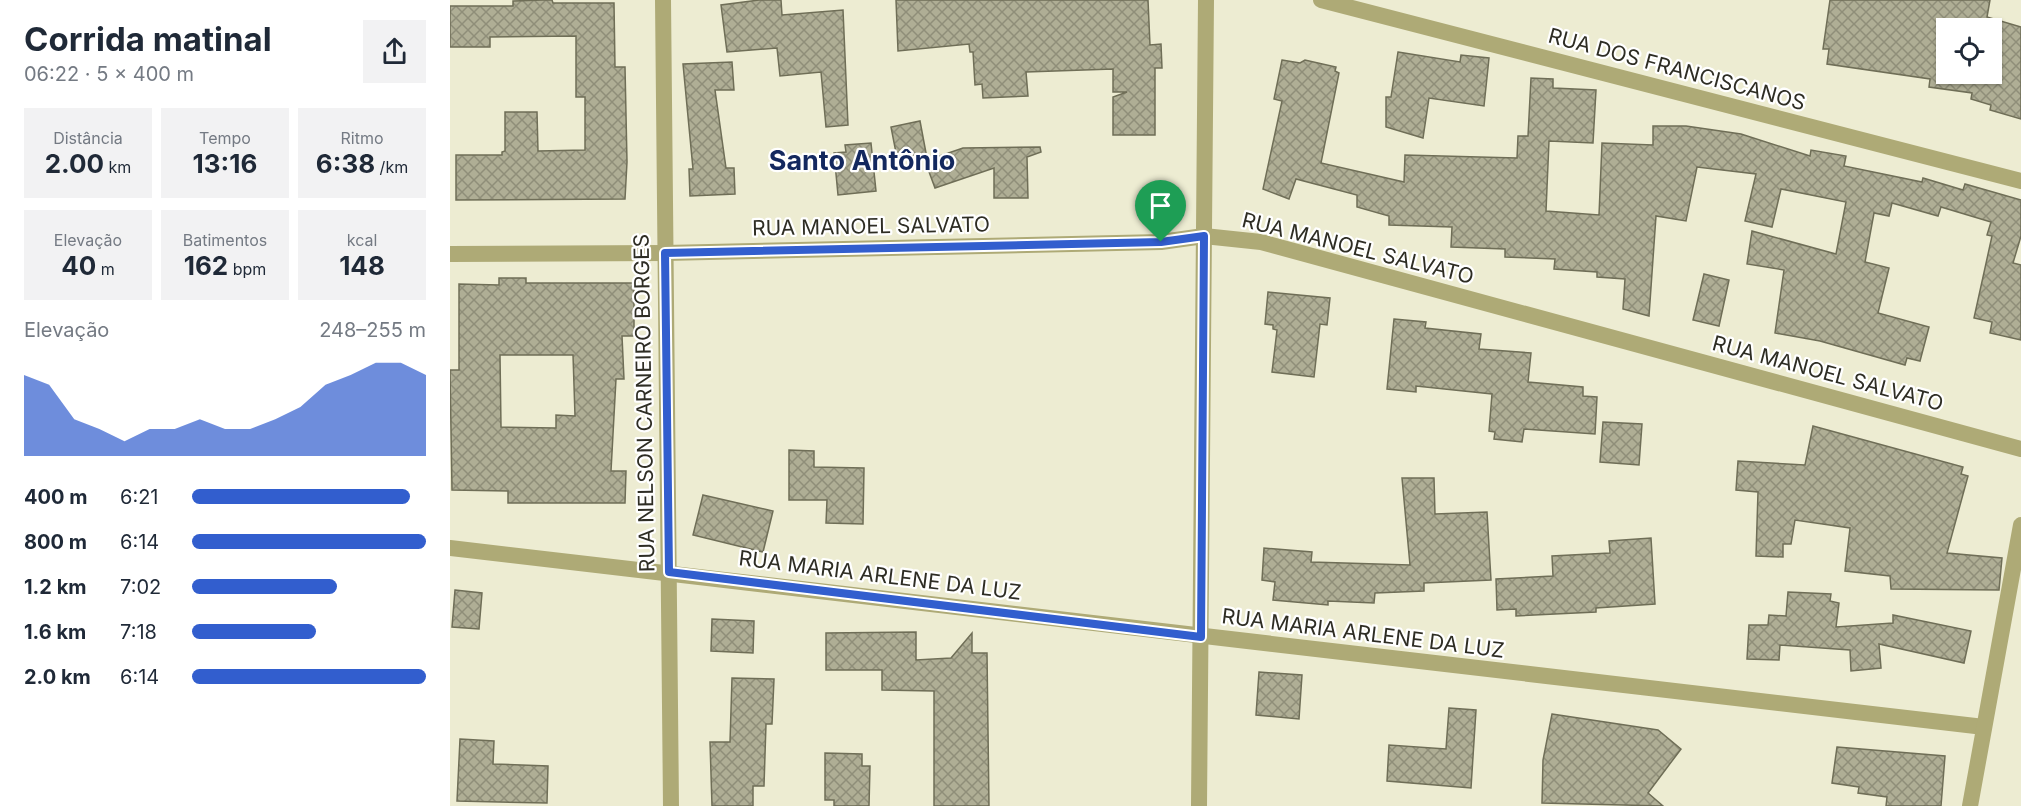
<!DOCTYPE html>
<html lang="pt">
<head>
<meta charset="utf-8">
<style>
  :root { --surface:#fff; --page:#f2f2f3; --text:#1f2937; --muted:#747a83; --accent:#325ece }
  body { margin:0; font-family:Inter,sans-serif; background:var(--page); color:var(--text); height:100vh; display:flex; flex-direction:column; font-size:22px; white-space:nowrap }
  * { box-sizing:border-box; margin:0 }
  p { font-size:20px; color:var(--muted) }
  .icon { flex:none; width:33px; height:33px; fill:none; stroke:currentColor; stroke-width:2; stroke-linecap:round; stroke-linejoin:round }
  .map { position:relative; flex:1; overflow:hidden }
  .side { display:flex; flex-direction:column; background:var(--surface); width:450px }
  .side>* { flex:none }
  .controls { position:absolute; left:1486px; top:18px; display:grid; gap:12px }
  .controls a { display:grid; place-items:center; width:66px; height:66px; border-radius:0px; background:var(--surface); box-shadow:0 2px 4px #0004; font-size:30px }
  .pin { position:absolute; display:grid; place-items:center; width:51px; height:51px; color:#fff; margin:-62px -26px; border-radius:50% 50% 50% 0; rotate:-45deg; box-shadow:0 0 6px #0007 }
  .pin .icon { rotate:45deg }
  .round { display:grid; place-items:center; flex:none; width:63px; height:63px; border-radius:0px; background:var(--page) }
  .headline { display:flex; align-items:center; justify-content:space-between; height:102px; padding:0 24px }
  h1 { font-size:33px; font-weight:700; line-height:45px }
  .metrics { display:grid; grid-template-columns:repeat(3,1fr); gap:9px; height:102px; padding:6px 24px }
  .metrics div { display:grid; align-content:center; border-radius:0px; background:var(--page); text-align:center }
  .metrics b { font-size:26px; font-weight:700 }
  .metrics small { font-size:16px; font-weight:400 }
  .metrics p { font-size:16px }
  .chart { height:168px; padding:12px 24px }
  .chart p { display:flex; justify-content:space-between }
  .chart svg { width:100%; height:108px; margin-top:6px; fill:var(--accent); opacity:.7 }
  ul { padding:0 24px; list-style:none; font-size:20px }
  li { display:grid; grid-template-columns:96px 72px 1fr; align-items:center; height:45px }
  li i { height:15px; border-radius:8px; background:var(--accent) }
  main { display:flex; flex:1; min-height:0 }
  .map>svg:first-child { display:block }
  .building { fill:url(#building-cross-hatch); stroke:#6f6e57; stroke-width:1.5; fill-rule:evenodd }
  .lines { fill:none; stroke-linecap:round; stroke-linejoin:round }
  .minor { stroke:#aeaa76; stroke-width:16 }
  .route-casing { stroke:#fff; stroke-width:12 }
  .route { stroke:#325ece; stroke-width:8 }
  .labels { text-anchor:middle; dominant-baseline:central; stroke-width:4.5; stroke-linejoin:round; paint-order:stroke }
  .street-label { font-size:21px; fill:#2e2d24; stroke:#fff }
  .district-label { font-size:27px; font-weight:bold; fill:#13285e; stroke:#fff }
</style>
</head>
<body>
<main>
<section class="side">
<div class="headline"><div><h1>Corrida matinal</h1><p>06:22 · 5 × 400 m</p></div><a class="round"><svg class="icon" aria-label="share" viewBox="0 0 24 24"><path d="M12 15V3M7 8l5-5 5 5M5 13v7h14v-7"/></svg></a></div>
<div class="metrics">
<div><p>Distância</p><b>2.00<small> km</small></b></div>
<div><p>Tempo</p><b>13:16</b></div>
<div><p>Ritmo</p><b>6:38<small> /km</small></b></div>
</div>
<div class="metrics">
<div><p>Elevação</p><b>40<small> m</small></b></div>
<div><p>Batimentos</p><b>162<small> bpm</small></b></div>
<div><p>kcal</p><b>148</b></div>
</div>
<div class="chart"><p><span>Elevação</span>248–255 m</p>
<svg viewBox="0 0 160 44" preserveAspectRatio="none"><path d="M0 44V11L10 15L20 29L30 33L40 38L50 33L60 33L70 29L80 33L90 33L100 29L110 24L120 15L130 11L140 6L150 6L160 11V44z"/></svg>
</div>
<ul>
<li><b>400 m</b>6:21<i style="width:93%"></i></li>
<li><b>800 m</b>6:14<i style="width:100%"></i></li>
<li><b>1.2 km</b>7:02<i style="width:62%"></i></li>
<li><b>1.6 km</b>7:18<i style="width:53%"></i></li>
<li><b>2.0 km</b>6:14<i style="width:100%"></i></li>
</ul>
</section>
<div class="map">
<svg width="1571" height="806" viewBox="0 0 1571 806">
  <defs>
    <pattern id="building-cross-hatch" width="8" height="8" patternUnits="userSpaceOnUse" patternTransform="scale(1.5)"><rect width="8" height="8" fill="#afae95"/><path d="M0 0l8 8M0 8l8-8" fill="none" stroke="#8f8e79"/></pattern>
  </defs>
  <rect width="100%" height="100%" fill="#edecd2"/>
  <!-- building -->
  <g class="building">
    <polygon points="93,0 102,0 103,3 164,3 165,67 175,67 177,162 175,199 6,200 6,155 52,155 52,152 55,151 55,112 87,112 88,151 135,150 135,97 126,97 126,36 40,37 40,47 0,47 0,6 63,6 63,1"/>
    <polygon points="309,0 331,0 332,15 393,10 398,125 376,127 371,72 330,76 327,48 277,52 271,5"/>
    <polygon points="446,0 698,0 700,45 711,44 712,68 705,68 705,135 663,135 663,97 677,92 663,92 663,69 576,72 578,96 533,98 532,84 525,85 523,52 520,52 519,44 448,51"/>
    <path d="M1380,0H1540L1537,17L1571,27V119L1540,110L1541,105L1521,99L1522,93L1479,87L1480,79L1377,64L1379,49H1373ZM1497,28H1542V74H1497Z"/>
    <polygon points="948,52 1010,62 1011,55 1039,58 1034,106 979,98 973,138 936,127 936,97 941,97"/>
    <polygon points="832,60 850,63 855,60 886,67 885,71 889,73 871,163 954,182 955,155 1067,158 1068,136 1078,136 1081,78 1103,79 1103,88 1146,90 1143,143 1099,141 1096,211 1149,215 1152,143 1203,145 1203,126 1236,126 1291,134 1360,156 1361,150 1396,156 1394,166 1472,182 1473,178 1513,190 1515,184 1571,200 1571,236 1563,263 1571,265 1571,340 1540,333 1542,322 1524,318 1542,236 1537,235 1541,222 1491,207 1488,216 1442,203 1439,216 1424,213 1415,262 1439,268 1428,313 1479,327 1470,361 1457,358 1455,365 1370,341 1325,333 1334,270 1297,264 1302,231 1386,254 1396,202 1331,189 1322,227 1295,221 1306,174 1247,167 1236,221 1206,216 1199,316 1173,309 1175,279 1147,277 1147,272 1104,269 1105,259 1055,257 1055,249 1001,247 1002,227 939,225 939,216 907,207 907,195 846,179 839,199 813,189 832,101 824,99"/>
    <polygon points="282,62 284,90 265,90 276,168 284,168 285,194 240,196 239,169 243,169 233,64"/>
    <polygon points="470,121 476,153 447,158 441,127"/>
    <polygon points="421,143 426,191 388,195 384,153 396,152 395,145"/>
    <polygon points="590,147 591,152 577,157 578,198 544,198 544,168 485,188 475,161 513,148"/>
    <polygon points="1254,274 1279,280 1269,326 1243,320"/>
    <path d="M49,278H76V283H184V336H172L174,379H166L161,471H176L175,503H58V491L2,490L0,370H9V284L49,285ZM50,355H123L125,416L106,415V428L51,427Z"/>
    <polygon points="818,292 880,298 877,325 870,324 864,377 822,372 827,330 823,329 823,325 815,324"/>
    <polygon points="944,319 976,322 975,328 1031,334 1029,349 1081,353 1078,382 1133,387 1133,396 1147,397 1145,434 1074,429 1072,442 1044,439 1045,432 1039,431 1042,394 966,386 966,392 937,389"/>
    <polygon points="1153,422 1192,424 1189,465 1150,462"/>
    <polygon points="1363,426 1513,467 1511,474 1518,476 1497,553 1552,558 1549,590 1441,589 1440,576 1395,571 1400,528 1345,520 1341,544 1333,544 1333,557 1306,556 1308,492 1286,490 1288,461 1355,465"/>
    <polygon points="339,450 364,451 364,467 414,468 413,524 376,523 377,500 339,500"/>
    <polygon points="952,478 984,478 985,514 1037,512 1041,580 974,583 974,591 925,593 924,603 878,601 878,605 823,600 825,582 812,580 814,548 862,552 861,562 960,565"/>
    <polygon points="253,495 323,511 313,552 243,535"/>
    <polygon points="1201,538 1205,604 1146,608 1146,612 1066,616 1066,609 1047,610 1046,579 1103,576 1102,556 1160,553 1159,541"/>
    <polygon points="5,590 32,593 29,629 2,627"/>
    <polygon points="1338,592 1381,594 1380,601 1389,603 1386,627 1443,623 1443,615 1521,631 1514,663 1429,644 1431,668 1401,671 1400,650 1330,645 1329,660 1297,659 1299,625 1318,625 1319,615 1336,616"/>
    <polygon points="262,619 304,621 303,653 261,651"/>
    <polygon points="466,632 466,660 501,658 522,633 522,653 537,653 539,806 484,806 484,691 432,690 432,670 376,670 376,633"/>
    <polygon points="809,672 852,675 849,719 806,715"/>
    <polygon points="282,678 324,679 322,724 316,724 314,786 303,786 303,806 262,806 260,742 280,742"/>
    <polygon points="999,708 1026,710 1021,788 937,781 939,745 996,749"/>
    <polygon points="1102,714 1208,730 1231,749 1198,793 1213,806 1092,803 1093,760"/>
    <polygon points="10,739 44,741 43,764 98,766 97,803 7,801"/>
    <polygon points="1387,747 1495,756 1491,806 1436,806 1437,797 1408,793 1409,787 1382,783"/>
    <polygon points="375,753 412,754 412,766 420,766 419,806 384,806 384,800 375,800"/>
  </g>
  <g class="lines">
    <!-- minor -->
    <g class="minor">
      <polyline points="213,0 221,806"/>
      <polyline points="871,0 1571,181"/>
      <polyline points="0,254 215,253 711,242 754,236 811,242 1571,449"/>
      <polyline points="0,548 1534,727"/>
      <polyline points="749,806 756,0"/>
      <polyline points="1520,806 1571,525"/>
    </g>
  </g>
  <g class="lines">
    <defs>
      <polygon id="route" points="754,236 751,637 219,572 215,253 711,242"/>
    </defs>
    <!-- route casing -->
    <use href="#route" class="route-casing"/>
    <!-- route -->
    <use href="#route" class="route"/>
  </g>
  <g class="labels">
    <!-- street labels -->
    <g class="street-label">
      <text transform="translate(1227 69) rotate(15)">RUA DOS FRANCISCANOS</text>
      <text transform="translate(421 226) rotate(-1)">RUA MANOEL SALVATO</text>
      <text transform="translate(908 248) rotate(14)">RUA MANOEL SALVATO</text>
      <text transform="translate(1378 373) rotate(15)">RUA MANOEL SALVATO</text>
      <text transform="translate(194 403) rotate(-91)">RUA NELSON CARNEIRO BORGES</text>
      <text transform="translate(430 575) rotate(7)">RUA MARIA ARLENE DA LUZ</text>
      <text transform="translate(913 633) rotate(7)">RUA MARIA ARLENE DA LUZ</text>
    </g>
    <!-- district labels -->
    <g class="district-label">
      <text x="412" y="160">Santo Antônio</text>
    </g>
  </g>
</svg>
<div class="controls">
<a><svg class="icon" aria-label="locate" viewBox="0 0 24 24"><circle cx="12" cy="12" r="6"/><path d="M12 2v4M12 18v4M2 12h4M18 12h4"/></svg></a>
</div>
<div class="pin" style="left:711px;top:242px;background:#1e9e55"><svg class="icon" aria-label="arrive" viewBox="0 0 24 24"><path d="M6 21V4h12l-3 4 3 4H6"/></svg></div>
</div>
</main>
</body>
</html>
